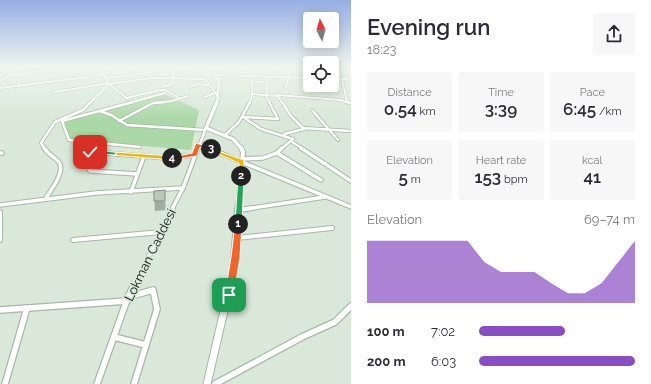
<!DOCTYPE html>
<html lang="en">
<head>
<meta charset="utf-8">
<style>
  :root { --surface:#fff; --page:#f7f7f7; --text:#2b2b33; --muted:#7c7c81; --accent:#8a4ec4 }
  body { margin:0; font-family:Raleway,sans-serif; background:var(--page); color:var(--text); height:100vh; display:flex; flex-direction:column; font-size:15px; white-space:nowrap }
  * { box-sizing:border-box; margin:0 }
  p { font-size:13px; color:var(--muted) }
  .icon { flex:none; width:22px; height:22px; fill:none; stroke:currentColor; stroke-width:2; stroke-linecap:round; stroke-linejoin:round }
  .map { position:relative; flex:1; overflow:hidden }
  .details { display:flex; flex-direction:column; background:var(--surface); width:300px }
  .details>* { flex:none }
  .needle { width:26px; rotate:354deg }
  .tools { position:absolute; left:303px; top:12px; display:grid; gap:8px }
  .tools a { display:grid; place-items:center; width:36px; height:36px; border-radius:4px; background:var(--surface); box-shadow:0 2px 10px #0003; font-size:20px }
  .pin { position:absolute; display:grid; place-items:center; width:34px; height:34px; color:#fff; margin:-17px; border-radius:8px; box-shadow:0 2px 6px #0006 }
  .km { position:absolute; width:20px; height:20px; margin:-10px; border-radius:50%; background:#222; color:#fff; font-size:11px; line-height:20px; text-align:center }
  .round { display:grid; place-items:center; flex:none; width:42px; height:42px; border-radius:4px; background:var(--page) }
  .overview { display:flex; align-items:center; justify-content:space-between; height:68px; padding:0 16px }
  h1 { font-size:22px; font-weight:600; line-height:30px }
  .stats { display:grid; grid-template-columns:repeat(3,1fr); gap:6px; height:68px; padding:4px 16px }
  .stats div { display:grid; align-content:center; border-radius:4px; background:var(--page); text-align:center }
  .stats b { font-size:17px; font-weight:600 }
  .stats small { font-size:11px; font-weight:400 }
  .stats p { font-size:11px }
  .chart { height:112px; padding:8px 16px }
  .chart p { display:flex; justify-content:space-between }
  .chart svg { width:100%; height:72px; margin-top:4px; fill:var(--accent); opacity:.7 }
  ul { padding:0 16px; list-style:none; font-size:13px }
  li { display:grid; grid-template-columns:64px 48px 1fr; align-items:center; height:30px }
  li i { height:10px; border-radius:5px; background:var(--accent) }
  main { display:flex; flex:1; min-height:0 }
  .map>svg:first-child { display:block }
  .green { fill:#abd8a7 }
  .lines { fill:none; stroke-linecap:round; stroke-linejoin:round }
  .minor-far4-casing { stroke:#a8b6a7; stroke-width:3 }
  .minor-far3-casing { stroke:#a8b6a7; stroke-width:4 }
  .minor-far2-casing { stroke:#a8b6a7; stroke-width:5.5 }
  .minor-far1-casing { stroke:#a8b6a7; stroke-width:6 }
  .minor-casing { stroke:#a8b6a7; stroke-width:8 }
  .tertiary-far4-casing { stroke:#a8b6a7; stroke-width:3.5 }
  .tertiary-far3-casing { stroke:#a8b6a7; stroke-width:5 }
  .tertiary-far2-casing { stroke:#a8b6a7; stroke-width:6 }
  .tertiary-far1-casing { stroke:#a8b6a7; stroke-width:8 }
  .tertiary-casing { stroke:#a8b6a7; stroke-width:9 }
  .minor-far4 { stroke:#fff; stroke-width:2 }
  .minor-far3 { stroke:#fff; stroke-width:2.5 }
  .minor-far2 { stroke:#fff; stroke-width:3.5 }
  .minor-far1 { stroke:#fff; stroke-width:4 }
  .minor { stroke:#fff; stroke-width:5.5 }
  .tertiary-far4 { stroke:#fff; stroke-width:2.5 }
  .tertiary-far3 { stroke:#fff; stroke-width:3.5 }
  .tertiary-far2 { stroke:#fff; stroke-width:4 }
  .tertiary-far1 { stroke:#fff; stroke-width:5.5 }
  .tertiary { stroke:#fff; stroke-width:7 }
  .wall { fill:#a1ada0 }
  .building { fill:#bbc9ba; stroke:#838d82 }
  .split-1 { fill:#f0652b; stroke:#fff }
  .split-2 { fill:#22a559; stroke:#fff }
  .split-3 { fill:#f5b400; stroke:#fff }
  .split-4 { fill:#f0652b; stroke:#fff }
  .split-5 { fill:#f5b400; stroke:#fff }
  .split-6 { fill:#22a559; stroke:#fff }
  .labels { text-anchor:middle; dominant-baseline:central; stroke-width:4; stroke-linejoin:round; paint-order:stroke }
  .near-street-label { font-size:13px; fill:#121711; stroke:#d9e8d8 }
</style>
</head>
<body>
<main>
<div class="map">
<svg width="351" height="384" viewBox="0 0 351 384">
  <rect width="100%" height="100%" fill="#d9e8d8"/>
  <!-- green -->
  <polygon class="green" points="164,94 199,110 191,150 74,140 70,137 64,124 68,121"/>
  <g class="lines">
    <defs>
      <g id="minor-far4">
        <polyline points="82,66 98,71 154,67"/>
        <polyline points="99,66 109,84 128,99"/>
        <polyline points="184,66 198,73"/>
        <path d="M247,66C253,79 254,89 250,103"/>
        <polyline points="99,68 116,66"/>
        <polyline points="158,69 172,69 177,66"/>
        <polyline points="250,72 261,66"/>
        <polyline points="218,75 310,78"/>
        <polyline points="9,76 83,66"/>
        <polyline points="48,76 91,70"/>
        <polyline points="272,76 278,66"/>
        <polyline points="172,77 177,67"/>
        <polyline points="105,78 154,72"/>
        <polyline points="332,79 347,79 345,72"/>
        <polyline points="342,79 347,102"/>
        <polyline points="0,81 23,68"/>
        <polyline points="251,81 268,83 266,96 270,103"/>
        <polyline points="326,85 326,91"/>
        <polyline points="17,86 21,79"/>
        <polyline points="162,87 172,84 174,77"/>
        <polyline points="190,87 197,84 208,85"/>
        <polyline points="286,87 291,66"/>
        <polyline points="0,88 104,75"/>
        <polyline points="305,88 308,70"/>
        <polyline points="55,92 109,83"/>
        <polyline points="252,94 278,96 282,103"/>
        <polyline points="277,95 340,100 350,103"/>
        <polyline points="204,97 215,93"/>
        <polyline points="126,98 160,90 165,90 179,98"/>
        <polyline points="90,103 109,84 152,78 205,79 220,99"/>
        <polyline points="129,103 165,93"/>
        <polyline points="156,103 172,101 188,96"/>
      </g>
      <g id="minor-far3">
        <polyline points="133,102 62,121 69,140 140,147"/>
        <polyline points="282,102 291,116 304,129 284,134"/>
        <polyline points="346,102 351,103"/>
        <polyline points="312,110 338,140"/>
        <polyline points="100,111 111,115 127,125 205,130"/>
        <polyline points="243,117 261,129 293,139 281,149"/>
        <polyline points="244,117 278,119 269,102"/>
        <polyline points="119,121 153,103 165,102"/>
        <polyline points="302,128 351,131"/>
        <polyline points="225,135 239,122 250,102"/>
        <polyline points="292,142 303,149"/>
        <polyline points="198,144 211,149"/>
        <polyline points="45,149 41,143 55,122 83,110 91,102"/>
        <polyline points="198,149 206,128"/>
      </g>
      <g id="minor-far2">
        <path d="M44,148C48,154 53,156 58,161C67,170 51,190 46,198"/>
        <polyline points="208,148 351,207"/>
        <polyline points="282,148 277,153 321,180"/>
        <polyline points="301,148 351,181"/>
        <polyline points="0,153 2,153"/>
        <polyline points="243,159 263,158 277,153"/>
        <polyline points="137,174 90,171 85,159 90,152 168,158 195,155"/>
        <polyline points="131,192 144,156"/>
        <polyline points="0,205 96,193 183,188"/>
        <polyline points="172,209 183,188 198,148"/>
        <polyline points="246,209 325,197"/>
      </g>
      <g id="minor-far1">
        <polyline points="239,210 253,208"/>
        <polyline points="0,212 0,240"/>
        <polyline points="237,238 332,228"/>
        <polyline points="73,240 161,232"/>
        <polyline points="134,286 173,208"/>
      </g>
      <g id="minor">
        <polyline points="128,297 153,290 157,309 146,345"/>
        <polyline points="0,310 127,301"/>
        <polyline points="114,337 146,345 134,384"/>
        <polyline points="5,384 27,308"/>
        <polyline points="97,384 128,297 134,285"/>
        <polyline points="215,384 302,337 335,322 351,306"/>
      </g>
      <g id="tertiary-far4">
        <polyline points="212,66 219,82 217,103"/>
        <polyline points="0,70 40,66"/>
      </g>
      <polyline id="tertiary-far3" points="217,102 206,128 233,139 242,149"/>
      <polyline id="tertiary-far2" points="238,209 243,152 241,148"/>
      <polyline id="tertiary-far1" points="230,286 233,273 238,208"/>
      <polyline id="tertiary" points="207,384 230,285"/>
    </defs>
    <!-- minor-far4 casing -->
    <use href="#minor-far4" class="minor-far4-casing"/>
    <!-- minor-far3 casing -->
    <use href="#minor-far3" class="minor-far3-casing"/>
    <!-- minor-far2 casing -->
    <use href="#minor-far2" class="minor-far2-casing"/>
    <!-- minor-far1 casing -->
    <use href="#minor-far1" class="minor-far1-casing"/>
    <!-- minor casing -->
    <use href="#minor" class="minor-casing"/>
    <!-- tertiary-far4 casing -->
    <use href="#tertiary-far4" class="tertiary-far4-casing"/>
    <!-- tertiary-far3 casing -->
    <use href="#tertiary-far3" class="tertiary-far3-casing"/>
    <!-- tertiary-far2 casing -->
    <use href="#tertiary-far2" class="tertiary-far2-casing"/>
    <!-- tertiary-far1 casing -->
    <use href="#tertiary-far1" class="tertiary-far1-casing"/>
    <!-- tertiary casing -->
    <use href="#tertiary" class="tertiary-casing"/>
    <!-- minor-far4 -->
    <use href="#minor-far4" class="minor-far4"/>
    <!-- minor-far3 -->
    <use href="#minor-far3" class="minor-far3"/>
    <!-- minor-far2 -->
    <use href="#minor-far2" class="minor-far2"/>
    <!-- minor-far1 -->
    <use href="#minor-far1" class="minor-far1"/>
    <!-- minor -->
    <use href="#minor" class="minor"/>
    <!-- tertiary-far4 -->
    <use href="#tertiary-far4" class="tertiary-far4"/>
    <!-- tertiary-far3 -->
    <use href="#tertiary-far3" class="tertiary-far3"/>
    <!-- tertiary-far2 -->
    <use href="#tertiary-far2" class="tertiary-far2"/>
    <!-- tertiary-far1 -->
    <use href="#tertiary-far1" class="tertiary-far1"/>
    <!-- tertiary -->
    <use href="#tertiary" class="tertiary"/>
  </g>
  <!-- wall -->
  <polygon class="wall" points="154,191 165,201 166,210 155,211"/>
  <!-- building -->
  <polygon class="building" points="165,190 165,201 154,201 154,191"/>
  <!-- sky -->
  <linearGradient id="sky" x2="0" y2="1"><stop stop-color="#97aee5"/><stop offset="0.55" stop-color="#eef5ed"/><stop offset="1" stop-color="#eef5ed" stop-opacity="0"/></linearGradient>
  <rect width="351" height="120" fill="url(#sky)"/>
  <!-- split-1 -->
  <polygon class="split-1" points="238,221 242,224 240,257 234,295 229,299 225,295 231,257 235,224"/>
  <!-- split-2 -->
  <polygon class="split-2" points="241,174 244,176 242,224 238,227 235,224 238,176"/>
  <!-- split-3 -->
  <polygon class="split-3" points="209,148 244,160 244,178 238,176 239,163 209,150"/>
  <!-- split-4 -->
  <polygon class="split-4" points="196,143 214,149 211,151 200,147 197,156 172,160 169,158 192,153"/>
  <!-- split-5 -->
  <polygon class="split-5" points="114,152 172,156 175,158 172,160 112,155"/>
  <!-- split-6 -->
  <polygon class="split-6" points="90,150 114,152 117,154 114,155 88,153"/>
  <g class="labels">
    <!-- near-street labels -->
    <g class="near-street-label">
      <text transform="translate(150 255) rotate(-64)">Lokman Caddesi</text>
    </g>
  </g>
</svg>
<div class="tools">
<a><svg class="needle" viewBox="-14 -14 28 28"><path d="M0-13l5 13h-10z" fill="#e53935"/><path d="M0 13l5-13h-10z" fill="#7c7c81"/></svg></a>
<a><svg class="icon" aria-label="locate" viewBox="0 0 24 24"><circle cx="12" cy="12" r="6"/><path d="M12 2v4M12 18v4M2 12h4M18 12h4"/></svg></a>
</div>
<div class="pin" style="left:229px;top:295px;background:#1e9e55"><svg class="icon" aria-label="arrive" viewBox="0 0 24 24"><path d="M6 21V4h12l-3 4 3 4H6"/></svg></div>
<div class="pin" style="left:90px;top:152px;background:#d93025"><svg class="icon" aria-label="check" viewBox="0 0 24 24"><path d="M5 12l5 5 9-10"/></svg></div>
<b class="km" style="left:238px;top:224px">1</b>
<b class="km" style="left:241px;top:176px">2</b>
<b class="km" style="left:211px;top:149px">3</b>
<b class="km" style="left:172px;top:158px">4</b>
</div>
<section class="details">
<div class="overview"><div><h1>Evening run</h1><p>18:23</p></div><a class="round"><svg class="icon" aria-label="share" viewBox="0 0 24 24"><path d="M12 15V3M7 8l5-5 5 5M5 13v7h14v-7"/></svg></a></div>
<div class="stats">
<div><p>Distance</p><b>0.54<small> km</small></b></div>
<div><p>Time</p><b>3:39</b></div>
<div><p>Pace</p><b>6:45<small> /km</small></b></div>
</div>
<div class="stats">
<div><p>Elevation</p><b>5<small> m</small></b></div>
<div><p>Heart rate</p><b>153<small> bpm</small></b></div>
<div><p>kcal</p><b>41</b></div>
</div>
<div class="chart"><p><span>Elevation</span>69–74 m</p>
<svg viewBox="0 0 160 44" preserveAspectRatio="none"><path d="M0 44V6L10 6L20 6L30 6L40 6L50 6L60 6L70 19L80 25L90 25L100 25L110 32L120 38L130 38L140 32L150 19L160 6V44z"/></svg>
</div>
<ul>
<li><b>100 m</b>7:02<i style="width:55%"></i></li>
<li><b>200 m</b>6:03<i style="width:100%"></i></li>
</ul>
</section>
</main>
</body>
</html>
